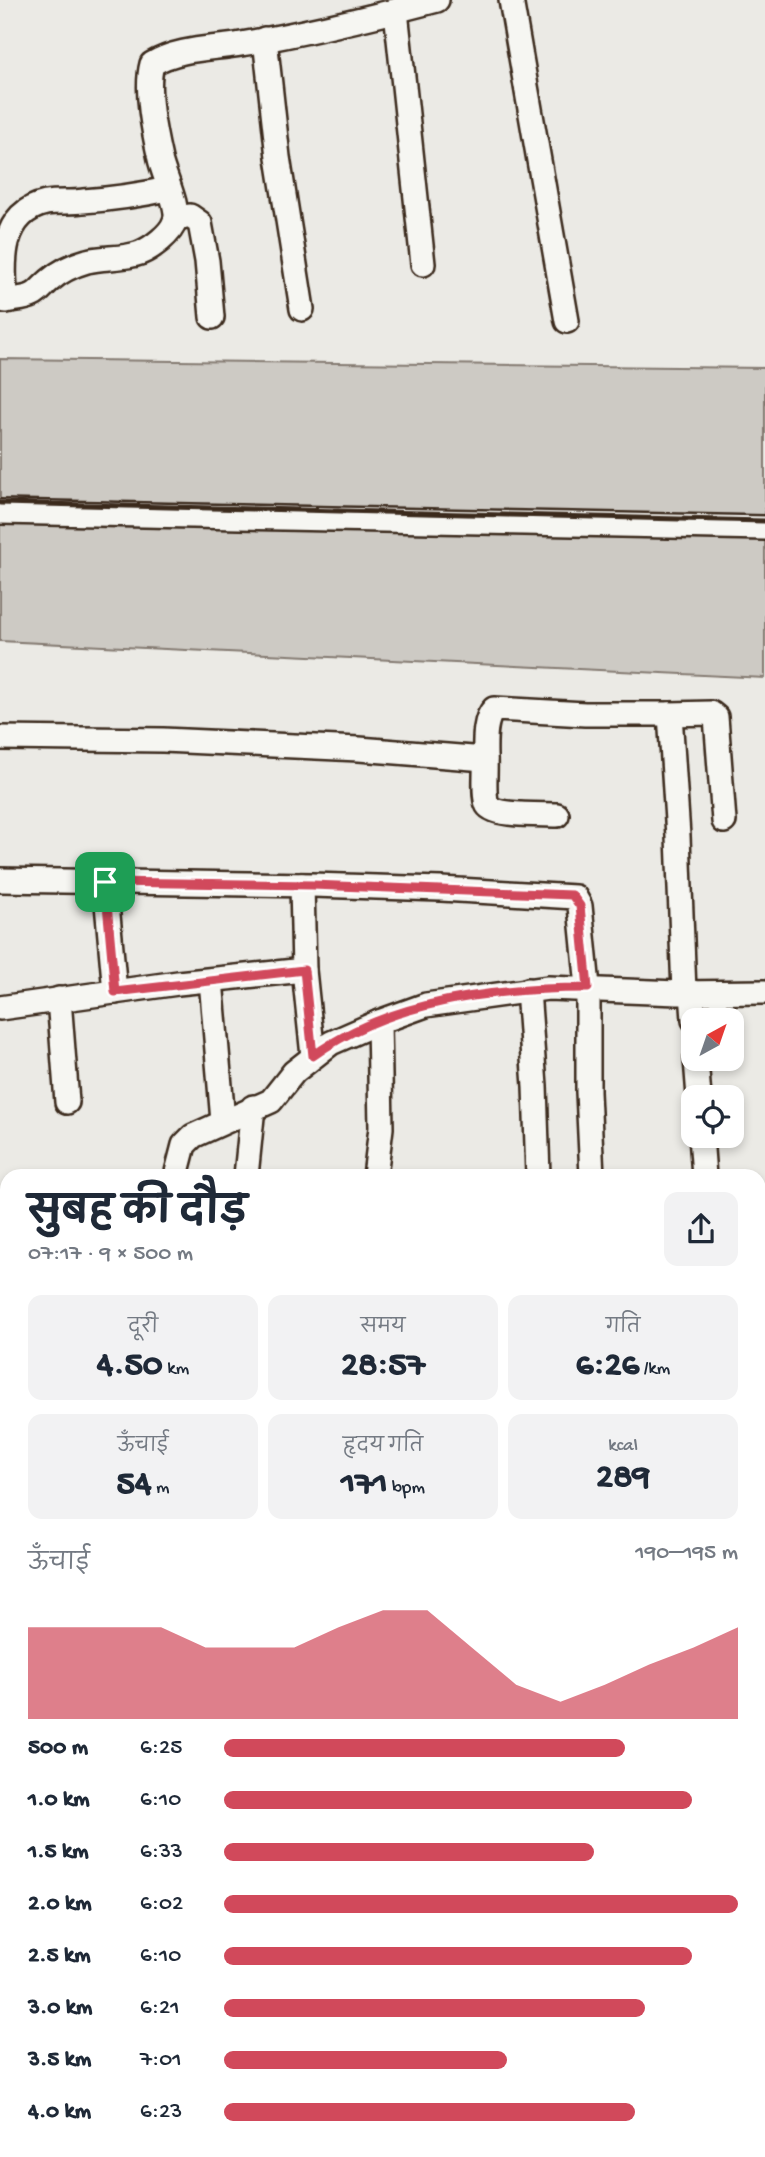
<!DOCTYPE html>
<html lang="hi">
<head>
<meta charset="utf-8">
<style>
  :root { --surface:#fff; --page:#f2f2f3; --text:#1f2937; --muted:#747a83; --accent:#d1495b }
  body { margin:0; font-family:"Gochi Hand","Playpen Sans Deva",sans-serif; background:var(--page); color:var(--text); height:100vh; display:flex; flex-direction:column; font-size:26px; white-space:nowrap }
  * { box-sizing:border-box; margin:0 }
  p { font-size:23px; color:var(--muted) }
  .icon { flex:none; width:38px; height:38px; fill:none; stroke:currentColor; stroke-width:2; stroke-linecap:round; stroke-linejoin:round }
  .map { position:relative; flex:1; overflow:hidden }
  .panel { position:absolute; left:0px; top:1169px; width:766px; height:989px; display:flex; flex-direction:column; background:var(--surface); border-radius:21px 21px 0 0; box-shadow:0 4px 10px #0003 }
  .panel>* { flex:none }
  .needle { width:46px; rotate:40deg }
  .fabs { position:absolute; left:681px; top:1008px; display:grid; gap:14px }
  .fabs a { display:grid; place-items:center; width:63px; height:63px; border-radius:14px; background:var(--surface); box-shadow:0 4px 10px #0003; font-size:35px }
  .pin { position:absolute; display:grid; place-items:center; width:60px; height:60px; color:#fff; margin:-30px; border-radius:14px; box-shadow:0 4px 10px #0006 }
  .round { display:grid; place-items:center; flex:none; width:74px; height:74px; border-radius:14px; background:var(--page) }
  .overview { display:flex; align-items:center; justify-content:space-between; height:119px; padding:0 28px }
  h1 { font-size:38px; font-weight:700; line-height:52px }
  .metrics { display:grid; grid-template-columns:repeat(3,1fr); gap:10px; height:119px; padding:7px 28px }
  .metrics div { display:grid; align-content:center; border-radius:14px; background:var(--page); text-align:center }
  .metrics b { font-size:35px; font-weight:700 }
  .metrics small { font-size:19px; font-weight:400 }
  .metrics p { font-size:19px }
  .chart { height:196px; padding:14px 28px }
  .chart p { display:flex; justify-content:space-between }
  .chart svg { width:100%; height:126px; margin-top:7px; fill:var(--accent); opacity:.7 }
  ul { padding:0 28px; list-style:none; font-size:23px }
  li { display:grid; grid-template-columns:112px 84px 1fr; align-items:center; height:52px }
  li i { height:18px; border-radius:9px; background:var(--accent) }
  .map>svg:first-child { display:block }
  .green { fill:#cdcac4; stroke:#847a71; stroke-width:2 }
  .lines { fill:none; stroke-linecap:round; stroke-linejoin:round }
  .minor-casing { stroke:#3b2a1e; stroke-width:28 }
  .minor { stroke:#f6f6f2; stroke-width:23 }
  .rail { stroke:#3b2a1e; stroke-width:5 }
  .route-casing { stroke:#fff; stroke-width:14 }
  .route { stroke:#d1495b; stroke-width:9 }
</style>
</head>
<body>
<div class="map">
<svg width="765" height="2157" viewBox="0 0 765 2157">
  <rect width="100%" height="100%" fill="#ebeae5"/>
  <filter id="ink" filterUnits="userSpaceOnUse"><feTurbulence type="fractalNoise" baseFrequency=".0143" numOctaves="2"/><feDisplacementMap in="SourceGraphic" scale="14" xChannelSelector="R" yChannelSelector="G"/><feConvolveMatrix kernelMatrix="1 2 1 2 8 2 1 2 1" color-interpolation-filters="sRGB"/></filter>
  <g filter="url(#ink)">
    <!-- green -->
    <polygon class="green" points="0,359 765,368 765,678 0,641"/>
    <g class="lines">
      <defs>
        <g id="minor">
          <polyline points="511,0 567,321"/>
          <polyline points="396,11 423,264"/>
          <polyline points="265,39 278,157 302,309"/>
          <path d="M168,189C140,195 112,199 83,201C71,203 58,201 46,203C0,213 2,263 6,301C15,299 25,299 33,295C39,292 43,286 49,281C59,272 73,265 87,261C103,257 124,259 140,253C152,248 171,234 175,221C180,208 163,174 160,159C154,132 145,90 152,64C178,48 212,49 241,44C307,33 372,17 437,0"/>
          <polyline points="177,219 190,216 200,223 207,261 212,317"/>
          <polyline points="0,512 765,528"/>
          <polyline points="670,714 711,713 716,717 724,821"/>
          <path d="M0,738L163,740L359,749L485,759C485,744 483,720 494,709L585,714H670L678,836L684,992"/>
          <path d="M485,759C486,771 483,794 487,804C491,817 544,814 557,815"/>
          <polyline points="0,880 312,885 441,889 575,897 580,906 588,987 588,1092 592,1176"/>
          <polyline points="105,882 115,992"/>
          <polyline points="302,885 304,970"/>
          <polyline points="211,980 223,1121"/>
          <polyline points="528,990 535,1086 538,1176"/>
          <polyline points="692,992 694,1020"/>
          <polyline points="59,999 67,1102"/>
          <polyline points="0,1008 178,983 304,970 313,1056"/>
          <polyline points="696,1059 699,1097"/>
          <polyline points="701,1136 704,1176"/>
          <polyline points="176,1176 184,1145 193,1136 271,1101 294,1072 331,1043 379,1022"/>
          <polyline points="246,1176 253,1107"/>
          <polyline points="375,1176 381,1128 379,1022 426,1005 548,988 678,993 765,992"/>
          <polyline points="0,1218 7,1226"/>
          <polyline points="0,1263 7,1259"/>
          <polyline points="760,1291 765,1287"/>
          <polyline points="0,1369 7,1368"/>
          <polyline points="0,1458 7,1455"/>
          <polyline points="760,1493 765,1494"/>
          <polyline points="0,1507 7,1507"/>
          <polyline points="7,1583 7,1586"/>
          <polyline points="0,1663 7,1652"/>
          <polyline points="760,1780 765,1780"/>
          <polyline points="760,1858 765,1857"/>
          <polyline points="0,1950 7,1947"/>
          <polyline points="760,1964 765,1964"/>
          <polyline points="0,2040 7,2035"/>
          <polyline points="0,2061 7,2102"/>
          <polyline points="760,2095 765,2102"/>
          <polyline points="15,2151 16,2157"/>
          <polyline points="255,2151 258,2157"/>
          <polyline points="378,2151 381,2157"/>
          <polyline points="473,2151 475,2157"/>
          <polyline points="525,2157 534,2151"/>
        </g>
      </defs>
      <!-- minor casing -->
      <use href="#minor" class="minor-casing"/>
      <!-- minor -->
      <use href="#minor" class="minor"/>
      <!-- rail -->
      <polyline class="rail" points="0,503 765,521"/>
    </g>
  </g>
  <g class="lines" filter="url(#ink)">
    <defs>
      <path id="route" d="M105,882L312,885L572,895L580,906L588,988C496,988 389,1000 313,1056L304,970L115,992Z"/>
    </defs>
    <!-- route casing -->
    <use href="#route" class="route-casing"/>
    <!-- route -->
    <use href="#route" class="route"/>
  </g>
</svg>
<div class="fabs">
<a><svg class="needle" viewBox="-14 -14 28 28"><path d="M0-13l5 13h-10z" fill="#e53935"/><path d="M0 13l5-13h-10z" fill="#747a83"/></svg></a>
<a><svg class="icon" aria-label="locate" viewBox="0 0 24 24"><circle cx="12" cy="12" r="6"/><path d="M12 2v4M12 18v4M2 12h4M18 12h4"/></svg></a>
</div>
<div class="pin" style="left:105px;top:882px;background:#1e9e55"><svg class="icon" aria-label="arrive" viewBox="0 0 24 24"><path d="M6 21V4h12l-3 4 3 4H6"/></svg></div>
<section class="panel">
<div class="overview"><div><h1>सुबह की दौड़</h1><p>07:17 · 9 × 500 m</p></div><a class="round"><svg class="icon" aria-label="share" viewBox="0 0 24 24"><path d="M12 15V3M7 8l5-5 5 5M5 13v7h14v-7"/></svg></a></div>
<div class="metrics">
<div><p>दूरी</p><b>4.50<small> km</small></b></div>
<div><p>समय</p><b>28:57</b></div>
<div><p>गति</p><b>6:26<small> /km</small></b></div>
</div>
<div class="metrics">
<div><p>ऊँचाई</p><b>54<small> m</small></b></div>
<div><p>हृदय गति</p><b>171<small> bpm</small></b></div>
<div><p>kcal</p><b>289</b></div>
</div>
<div class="chart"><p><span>ऊँचाई</span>190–195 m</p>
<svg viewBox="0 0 160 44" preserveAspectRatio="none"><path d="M0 44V12L10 12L20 12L30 12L40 19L50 19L60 19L70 12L80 6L90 6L100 19L110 32L120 38L130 32L140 25L150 19L160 12V44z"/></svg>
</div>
<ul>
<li><b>500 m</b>6:25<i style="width:78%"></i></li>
<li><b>1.0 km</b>6:10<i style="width:91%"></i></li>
<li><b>1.5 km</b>6:33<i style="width:72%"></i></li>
<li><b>2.0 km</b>6:02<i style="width:100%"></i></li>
<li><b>2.5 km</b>6:10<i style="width:91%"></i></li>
<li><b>3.0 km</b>6:21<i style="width:82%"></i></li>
<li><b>3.5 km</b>7:01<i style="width:55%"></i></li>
<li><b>4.0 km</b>6:23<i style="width:80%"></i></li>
</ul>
</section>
</div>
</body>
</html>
